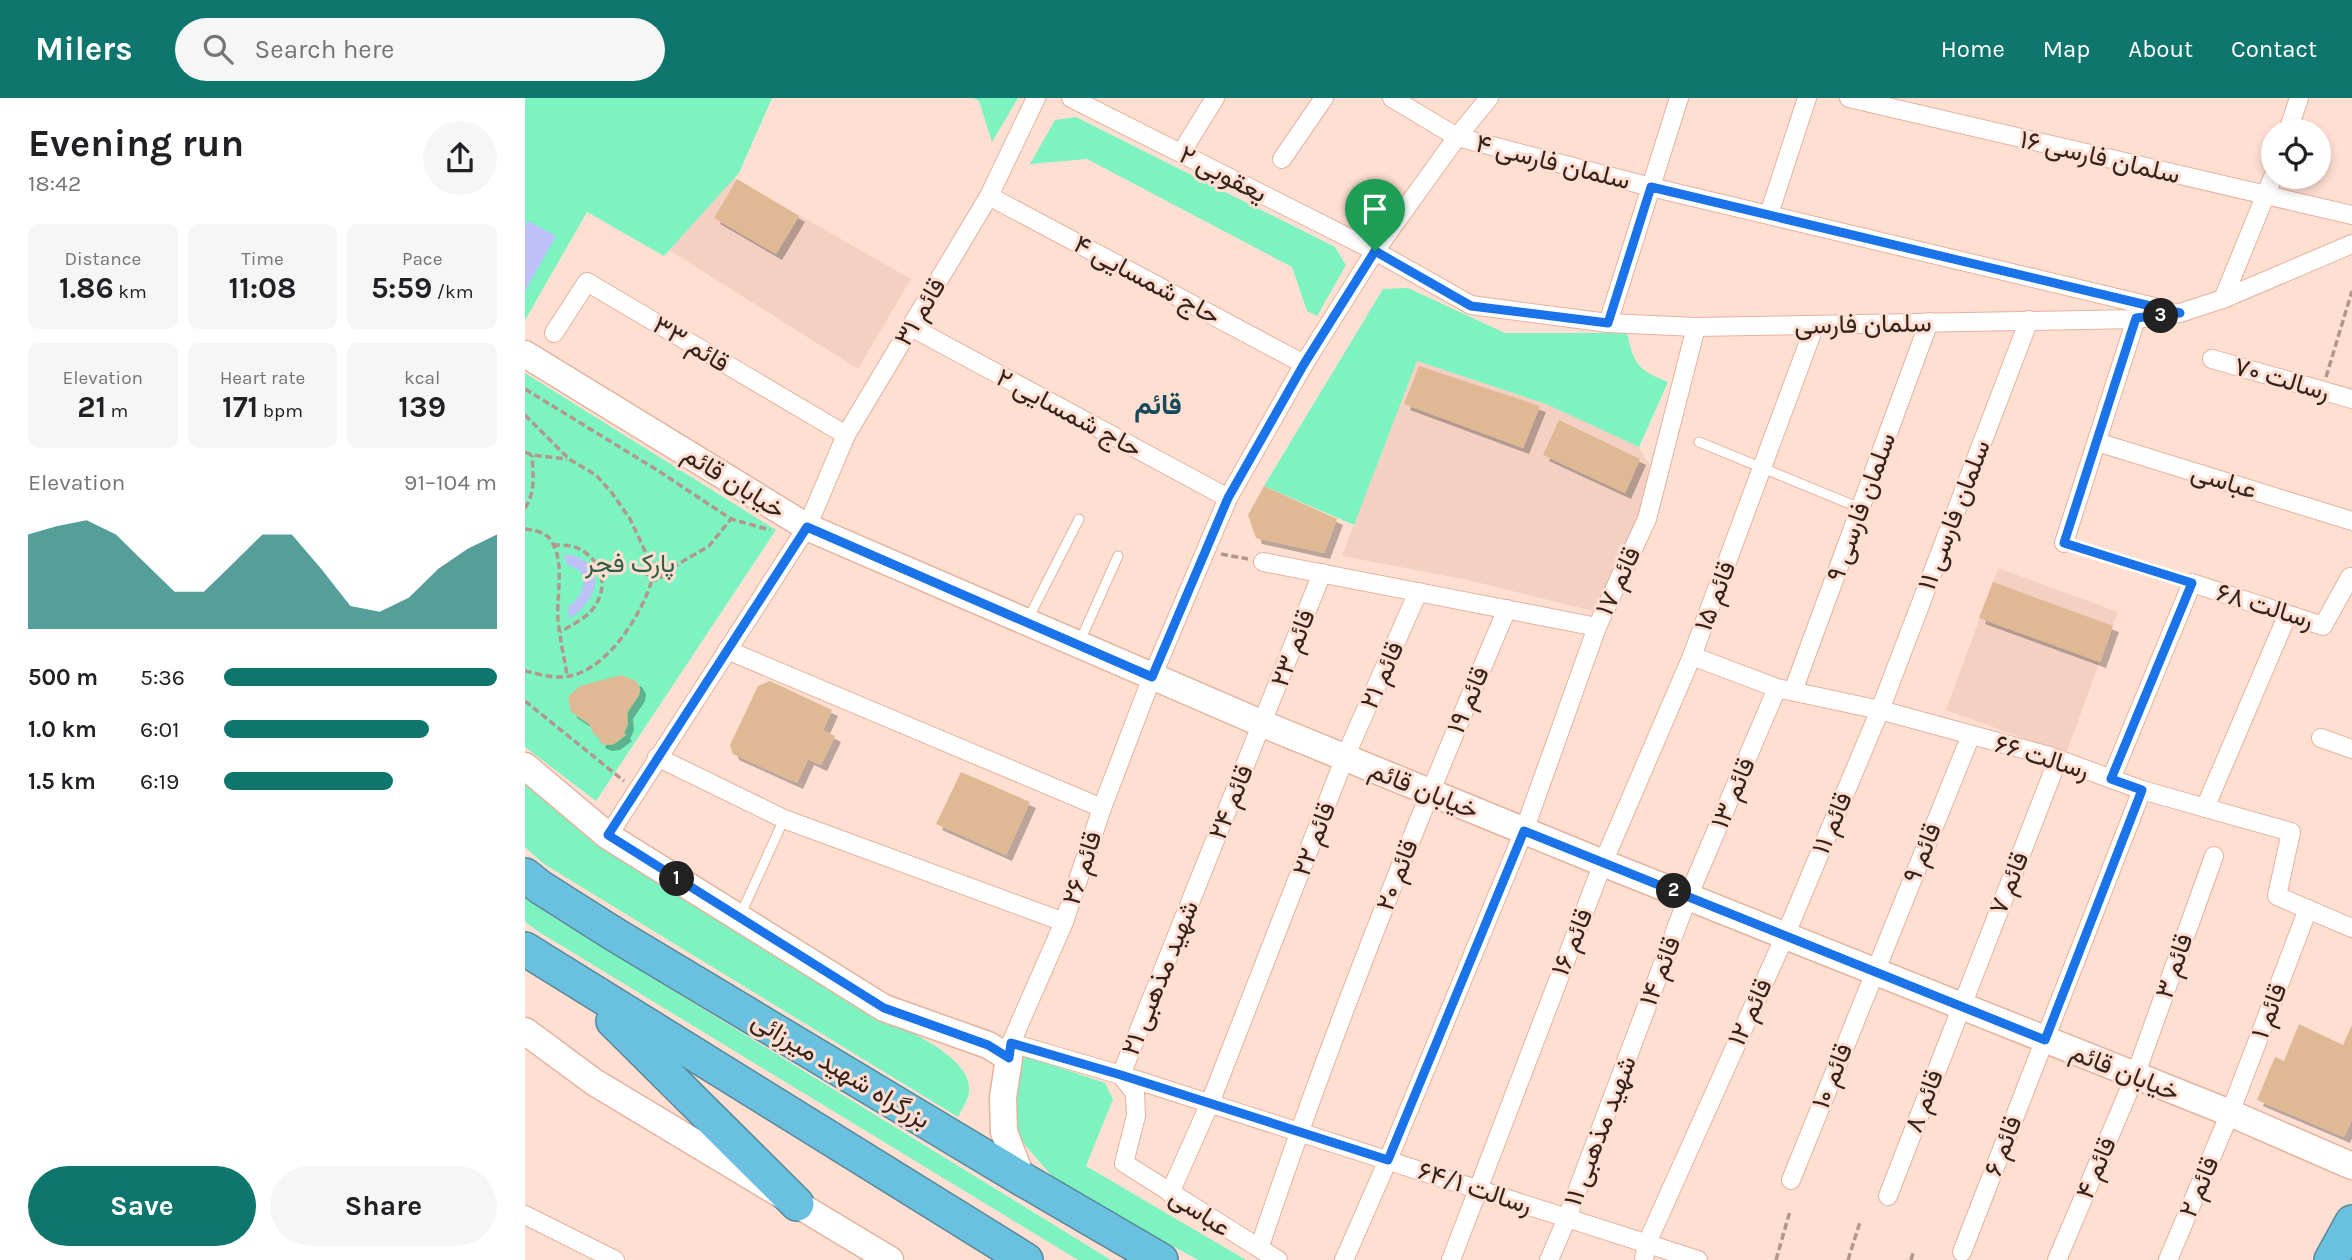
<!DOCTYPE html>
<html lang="en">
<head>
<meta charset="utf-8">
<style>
  :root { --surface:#fff; --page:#f6f6f6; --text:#202124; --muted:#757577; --accent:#0f766e }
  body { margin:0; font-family:Karla,Vazirmatn,sans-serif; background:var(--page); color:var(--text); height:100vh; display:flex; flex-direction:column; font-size:26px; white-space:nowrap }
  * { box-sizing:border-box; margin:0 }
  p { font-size:23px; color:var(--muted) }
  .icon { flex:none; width:38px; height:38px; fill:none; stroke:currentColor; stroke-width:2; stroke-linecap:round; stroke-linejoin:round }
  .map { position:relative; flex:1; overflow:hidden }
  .side { display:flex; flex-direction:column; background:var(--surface); width:525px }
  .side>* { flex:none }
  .buttons { position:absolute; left:1736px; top:21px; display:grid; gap:14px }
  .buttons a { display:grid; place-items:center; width:70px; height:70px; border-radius:50%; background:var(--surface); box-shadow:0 4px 10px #0003; font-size:35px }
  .pin { position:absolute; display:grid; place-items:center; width:60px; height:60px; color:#fff; margin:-72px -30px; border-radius:50% 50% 50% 0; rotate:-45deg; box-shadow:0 0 7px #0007 }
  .pin .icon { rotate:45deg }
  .km { position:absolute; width:35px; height:35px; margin:-18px; border-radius:50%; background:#222; color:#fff; font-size:19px; line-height:35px; text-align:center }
  .round { display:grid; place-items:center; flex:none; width:74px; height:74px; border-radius:37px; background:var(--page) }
  .head { display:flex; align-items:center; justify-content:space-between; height:119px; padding:0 28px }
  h1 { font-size:38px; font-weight:700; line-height:52px }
  .metrics { display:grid; grid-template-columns:repeat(3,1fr); gap:10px; height:119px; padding:7px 28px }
  .metrics div { display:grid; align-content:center; border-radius:10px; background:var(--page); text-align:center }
  .metrics b { font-size:30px; font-weight:700 }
  .metrics small { font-size:19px; font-weight:400 }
  .metrics p { font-size:19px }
  .chart { height:196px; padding:14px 28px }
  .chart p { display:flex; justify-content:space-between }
  .chart svg { width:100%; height:126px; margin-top:7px; fill:var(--accent); opacity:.7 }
  .button { display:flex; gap:14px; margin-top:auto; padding:14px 28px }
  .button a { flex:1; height:80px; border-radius:42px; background:var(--accent); color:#fff; font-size:28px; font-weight:700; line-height:80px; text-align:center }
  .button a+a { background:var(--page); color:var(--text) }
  ul { padding:0 28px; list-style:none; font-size:23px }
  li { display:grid; grid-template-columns:112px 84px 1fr; align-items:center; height:52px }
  li i { height:18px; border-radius:9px; background:var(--accent) }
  header { display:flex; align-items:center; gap:42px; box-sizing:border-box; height:98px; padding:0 35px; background:var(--accent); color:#fff }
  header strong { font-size:33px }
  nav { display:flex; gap:38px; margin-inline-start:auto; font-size:24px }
  .search { width:490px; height:63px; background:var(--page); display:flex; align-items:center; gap:18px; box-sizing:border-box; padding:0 24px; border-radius:38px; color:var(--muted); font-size:26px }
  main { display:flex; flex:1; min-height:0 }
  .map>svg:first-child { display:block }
  .built { fill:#f4d0c2 }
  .green { fill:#7cf3c0 }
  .water { fill:#bec0f9 }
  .building { fill:#dfb894; filter:url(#shadow) }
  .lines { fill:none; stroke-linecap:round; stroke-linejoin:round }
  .lane-casing { stroke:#e5b29d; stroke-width:11 }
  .street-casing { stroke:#e5b29d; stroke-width:20 }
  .secondary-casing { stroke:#e5b29d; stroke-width:29 }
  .highway-casing { stroke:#57899a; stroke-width:36 }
  .path { stroke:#b2978c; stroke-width:3.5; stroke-dasharray:7 3.5; stroke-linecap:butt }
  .lane { stroke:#fff; stroke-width:9 }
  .street { stroke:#fff; stroke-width:18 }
  .secondary { stroke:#fff; stroke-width:26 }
  .highway { stroke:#69c0df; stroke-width:33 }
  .route-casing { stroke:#fff; stroke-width:14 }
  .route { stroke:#1a73e8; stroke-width:9 }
  .labels { text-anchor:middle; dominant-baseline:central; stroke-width:6; stroke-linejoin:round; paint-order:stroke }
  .street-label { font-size:26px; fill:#36231b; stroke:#ffdfd2 }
  .park-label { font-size:26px; fill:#2d5f49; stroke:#ffdfd2 }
  .neighbourhood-label { font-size:28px; font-weight:bold; fill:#164a5a; stroke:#ffdfd2 }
</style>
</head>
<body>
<header>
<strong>Milers</strong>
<div class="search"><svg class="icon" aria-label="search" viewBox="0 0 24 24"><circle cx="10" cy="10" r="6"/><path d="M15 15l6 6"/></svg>Search here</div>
<nav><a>Home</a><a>Map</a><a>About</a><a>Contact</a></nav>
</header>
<main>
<section class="side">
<div class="head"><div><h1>Evening run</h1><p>18:42</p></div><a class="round"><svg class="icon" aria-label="share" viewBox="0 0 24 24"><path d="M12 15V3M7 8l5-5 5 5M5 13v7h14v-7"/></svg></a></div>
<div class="metrics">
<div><p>Distance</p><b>1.86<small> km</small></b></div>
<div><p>Time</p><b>11:08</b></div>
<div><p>Pace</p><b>5:59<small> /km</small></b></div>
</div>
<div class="metrics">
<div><p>Elevation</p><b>21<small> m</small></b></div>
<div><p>Heart rate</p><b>171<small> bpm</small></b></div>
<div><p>kcal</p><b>139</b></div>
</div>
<div class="chart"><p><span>Elevation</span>91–104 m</p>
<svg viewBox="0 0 160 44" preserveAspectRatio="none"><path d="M0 44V11L10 8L20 6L30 11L40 21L50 31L60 31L70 21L80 11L90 11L100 23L110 36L120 38L130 33L140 23L150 16L160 11V44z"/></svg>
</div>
<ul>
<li><b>500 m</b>5:36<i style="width:100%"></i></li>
<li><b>1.0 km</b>6:01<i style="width:75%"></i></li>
<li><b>1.5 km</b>6:19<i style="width:62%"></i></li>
</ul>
<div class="button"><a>Save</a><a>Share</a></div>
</section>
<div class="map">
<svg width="1827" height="1162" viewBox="0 0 1827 1162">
  <defs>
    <filter id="shadow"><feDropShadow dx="6" dy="6" stdDeviation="0" flood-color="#0004"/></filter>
  </defs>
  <rect width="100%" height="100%" fill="#ffdfd2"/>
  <!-- built -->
  <g class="built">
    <polygon points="209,80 386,181 333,271 144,152"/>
    <polygon points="892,263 1021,306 1114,349 1125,368 1115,418 1072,514 943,482 817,458"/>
    <polygon points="1473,470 1593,514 1541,656 1421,612"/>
  </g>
  <!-- green -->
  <g class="green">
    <polygon points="0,0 247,0 214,75 139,158 62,114 0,222"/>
    <polygon points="448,0 493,0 467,44 454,3"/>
    <polygon points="551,19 810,149 821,167 792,218 782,213 767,169 562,61 505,66 530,22"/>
    <path d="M883,190L980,235H1102C1109,267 1113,272 1143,284L1114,349L1021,306L892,263L829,427L739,388L858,191Z"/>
    <polygon points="0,275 251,432 71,703 0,649"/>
    <path d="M0,686L74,749L412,949C427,960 445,973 444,993C444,1001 436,1012 433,1019L19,766L0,749Z"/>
    <polygon points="0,798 22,815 586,1162 553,1162 14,834 0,824"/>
    <polygon points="500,958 580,985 588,1001 561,1068 721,1162 673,1162 532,1084 499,1046 491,1031 487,983"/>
  </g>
  <!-- water -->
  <g class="water">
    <polygon points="3,123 31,138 0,193 0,129"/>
    <path d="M39,456C85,462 75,501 44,521L43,509C60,497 68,473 42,467Z"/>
  </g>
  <!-- building -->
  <g class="building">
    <polygon points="212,81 274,118 251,156 189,120"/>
    <polygon points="894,268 1015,308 998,350 879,306"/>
    <polygon points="1034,322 1115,361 1100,395 1018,357"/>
    <polygon points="739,388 812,421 799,455 731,440 723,417"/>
    <polygon points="1468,484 1588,528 1575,564 1454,520"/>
    <polygon points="96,577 111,583 115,590 114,597 102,615 103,626 99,635 101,637 89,646 81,647 74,644 75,641 68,635 64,626 46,614 43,599 55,588"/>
    <polygon points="245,583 307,612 298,632 310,638 296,667 283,661 272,685 208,656 205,647 233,588"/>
    <polygon points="436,674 505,704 481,757 411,726"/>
    <polygon points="1774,926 1818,947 1827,927 1827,1022 1819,1039 1732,1002 1750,959 1759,963"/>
  </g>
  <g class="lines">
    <defs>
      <g id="lane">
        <polyline points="1174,344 1335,410"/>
        <polyline points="1539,445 1667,485"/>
        <polyline points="502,523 554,421"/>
        <polyline points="555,543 593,458"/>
        <polyline points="215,818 259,721"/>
      </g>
      <g id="street">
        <polyline points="546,0 850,153 946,207 1083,225 1171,229 1611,221 1655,215 1698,201 1827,146"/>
        <polyline points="867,0 932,39 1126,89 1642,212"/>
        <polyline points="1324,0 1827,117"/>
        <polyline points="1763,33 1774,0"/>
        <polyline points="656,55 690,0"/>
        <polyline points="757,61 799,0"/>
        <polyline points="464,98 779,266"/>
        <polyline points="1244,116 1282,0"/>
        <polyline points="1698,201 1748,79"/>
        <polyline points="1083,225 1154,0"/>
        <polyline points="386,229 703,400"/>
        <polyline points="29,235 62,184 321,337"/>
        <polyline points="1687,261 1827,301"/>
        <polyline points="1572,344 1827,423"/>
        <polyline points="1539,445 1611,221"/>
        <polyline points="738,464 1072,529"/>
        <polyline points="202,552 577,710"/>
        <polyline points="1167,558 1252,590 1355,612 1524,658 1617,692 1766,734 1752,798 1827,830"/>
        <polyline points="1268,593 1404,224"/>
        <polyline points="1796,640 1827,651"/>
        <polyline points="132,659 259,721 539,824"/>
        <polyline points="1586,681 1667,485 1798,528 1825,479 1827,480"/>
        <polyline points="1680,710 1762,518"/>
        <polyline points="83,738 282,429 321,337 464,98 511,0"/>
        <polyline points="486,945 596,977 1173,1162"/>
        <polyline points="484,960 486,945 539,824 577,710 627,579 703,400 779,266 850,153 932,39 964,0"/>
        <polyline points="1266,1082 1446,637"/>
        <polyline points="645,1095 685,1005 820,659 893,494"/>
        <polyline points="1363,1098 1533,661"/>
        <polyline points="0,1117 90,1162"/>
        <path d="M737,1142C809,928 893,719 982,511"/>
        <polyline points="1437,1154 1617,692"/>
        <polyline points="753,1162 599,1065 611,1018 610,995 596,977 797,475"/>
        <polyline points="819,1162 863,1062 999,733 1072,529 1122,421 1171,229"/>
        <polyline points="926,1162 1078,765 1167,558 1290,227"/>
        <polyline points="1024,1162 1042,1120 1163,799 1252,590"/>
        <polyline points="1119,1162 1122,1145 1260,838 1355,612 1504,222"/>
        <polyline points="1532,1162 1610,978 1689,758"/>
        <polyline points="1643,1162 1705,1015 1783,811"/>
      </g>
      <g id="secondary">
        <polyline points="0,256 282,429 738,626 1078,765 1705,1015 1827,1068"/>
        <polyline points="0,668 83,738 359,910 463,947 484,960 478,1000 479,1034 497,1081"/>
        <polyline points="0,933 69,984 365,1162"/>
      </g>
      <g id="highway">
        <polyline points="0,777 15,789 89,836 497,1081 636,1162"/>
        <polyline points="0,851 501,1162"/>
        <polyline points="88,923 272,1106"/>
        <polyline points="1806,1162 1827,1124"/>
      </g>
    </defs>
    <!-- lane casing -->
    <use href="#lane" class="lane-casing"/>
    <!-- street casing -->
    <use href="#street" class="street-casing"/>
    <!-- secondary casing -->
    <use href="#secondary" class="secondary-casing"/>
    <!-- highway casing -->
    <use href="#highway" class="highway-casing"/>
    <!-- path -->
    <g class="path">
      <polyline points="1801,279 1827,193"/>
      <polyline points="0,291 132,372 206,421 245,432"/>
      <polyline points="0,317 44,361 71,377 87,395 105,421 127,468"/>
      <polyline points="0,354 7,357 42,361"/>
      <path d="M0,410C11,394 8,375 7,357"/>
      <path d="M0,431C8,432 20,434 25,441C41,463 31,497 33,522C35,541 39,559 42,577"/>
      <path d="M28,447C35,447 44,447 50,449C75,459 85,485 70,508C62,520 47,527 35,534"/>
      <polyline points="696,456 723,461"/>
      <circle cx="130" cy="474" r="8"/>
      <polyline points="138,475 184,448 206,421"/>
      <path d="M0,573C10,575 22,579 33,579C77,581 116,519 127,482"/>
      <polyline points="0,603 99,683"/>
      <polyline points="1251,1162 1265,1113"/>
      <polyline points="1323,1162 1335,1124"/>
      <polyline points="1386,1162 1389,1152"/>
    </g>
    <!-- lane -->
    <use href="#lane" class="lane"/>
    <!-- street -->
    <use href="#street" class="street"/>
    <!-- secondary -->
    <use href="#secondary" class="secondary"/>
    <!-- highway -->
    <use href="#highway" class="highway"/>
  </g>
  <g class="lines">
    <defs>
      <polygon id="route" points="1126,89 1655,215 1611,220 1539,445 1667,485 1586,681 1617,692 1520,942 999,733 863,1062 596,977 486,945 484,960 463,947 359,910 83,737 282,429 627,579 703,400 779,266 850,153 946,208 1083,225"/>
    </defs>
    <!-- route casing -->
    <use href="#route" class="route-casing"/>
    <!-- route -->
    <use href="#route" class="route"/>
  </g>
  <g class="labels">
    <!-- street labels -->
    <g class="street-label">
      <text transform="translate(1575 59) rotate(13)">سلمان فارسی ۱۶</text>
      <text transform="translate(1028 64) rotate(14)">سلمان فارسی ۴</text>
      <text transform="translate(698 76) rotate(27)">یعقوبی ۲</text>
      <text transform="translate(622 182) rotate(28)">حاج شمسایی ۴</text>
      <text transform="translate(395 214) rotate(-59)">قائم ۳۱</text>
      <text transform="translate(1338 226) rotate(-1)">سلمان فارسی</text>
      <text transform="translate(166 246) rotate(31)">قائم ۳۳</text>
      <text transform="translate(1757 281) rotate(16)">رسالت ۷۰</text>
      <text transform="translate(544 315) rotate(28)">حاج شمسایی ۲</text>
      <text transform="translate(1699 383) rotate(17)">عباسی</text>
      <text transform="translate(209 384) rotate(32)">خیابان قائم</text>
      <text transform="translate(1336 409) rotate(-70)">سلمان فارسی ۹</text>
      <text transform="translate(1429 417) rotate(-69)">سلمان فارسی ۱۱</text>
      <text transform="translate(1093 483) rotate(-65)">قائم ۱۷</text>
      <text transform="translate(1190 498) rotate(-69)">قائم ۱۵</text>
      <text transform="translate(1740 508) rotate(17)">رسالت ۶۸</text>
      <text transform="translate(768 550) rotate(-69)">قائم ۲۳</text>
      <text transform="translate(857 577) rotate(-66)">قائم ۲۱</text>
      <text transform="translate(943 602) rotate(-67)">قائم ۱۹</text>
      <text transform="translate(1517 659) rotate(17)">رسالت ۶۶</text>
      <text transform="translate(899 692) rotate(22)">خیابان قائم</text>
      <text transform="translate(1208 695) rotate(-67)">قائم ۱۳</text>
      <text transform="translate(706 704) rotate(-68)">قائم ۲۴</text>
      <text transform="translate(1307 725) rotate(-67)">قائم ۱۱</text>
      <text transform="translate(789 741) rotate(-69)">قائم ۲۲</text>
      <text transform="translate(1397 755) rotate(-68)">قائم ۹</text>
      <text transform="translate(557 770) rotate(-72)">قائم ۲۶</text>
      <text transform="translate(872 777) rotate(-69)">قائم ۲۰</text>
      <text transform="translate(1484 785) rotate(-68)">قائم ۷</text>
      <text transform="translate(1047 844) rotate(-68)">قائم ۱۶</text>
      <text transform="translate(1649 868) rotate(-71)">قائم ۳</text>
      <text transform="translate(1135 873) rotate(-69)">قائم ۱۴</text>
      <text transform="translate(635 880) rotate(-68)">شهید مذهبی ۲۱</text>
      <text transform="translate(1744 913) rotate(-69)">قائم ۱</text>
      <text transform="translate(1225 914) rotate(-65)">قائم ۱۲</text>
      <text transform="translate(316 972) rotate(31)">بزرگراه شهید میرزائی</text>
      <text transform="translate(1600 974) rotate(22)">خیابان قائم</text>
      <text transform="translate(1307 978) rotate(-68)">قائم ۱۰</text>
      <text transform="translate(1399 1003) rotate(-69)">قائم ۸</text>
      <text transform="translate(1075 1033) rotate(-69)">شهید مذهبی ۱۱</text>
      <text transform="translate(1478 1048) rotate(-69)">قائم ۶</text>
      <text transform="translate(1571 1070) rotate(-67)">قائم ۴</text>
      <text transform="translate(1674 1089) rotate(-67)">قائم ۲</text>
      <text transform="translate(950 1090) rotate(18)">رسالت ۶۴/۱</text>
      <text transform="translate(675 1114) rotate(33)">عباسی</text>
    </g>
    <!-- park labels -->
    <g class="park-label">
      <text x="105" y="465">پارک فجر</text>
    </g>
    <!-- neighbourhood labels -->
    <g class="neighbourhood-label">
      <text x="633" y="306">قائم</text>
    </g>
  </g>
</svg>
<div class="buttons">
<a><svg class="icon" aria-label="locate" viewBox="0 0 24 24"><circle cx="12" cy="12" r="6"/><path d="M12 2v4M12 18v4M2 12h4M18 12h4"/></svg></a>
</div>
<div class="pin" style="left:850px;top:153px;background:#1e9e55"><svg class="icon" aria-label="arrive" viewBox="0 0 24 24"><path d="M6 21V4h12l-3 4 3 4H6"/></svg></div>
<b class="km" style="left:152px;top:781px">1</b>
<b class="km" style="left:1149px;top:793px">2</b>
<b class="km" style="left:1636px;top:218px">3</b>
</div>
</main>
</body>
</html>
